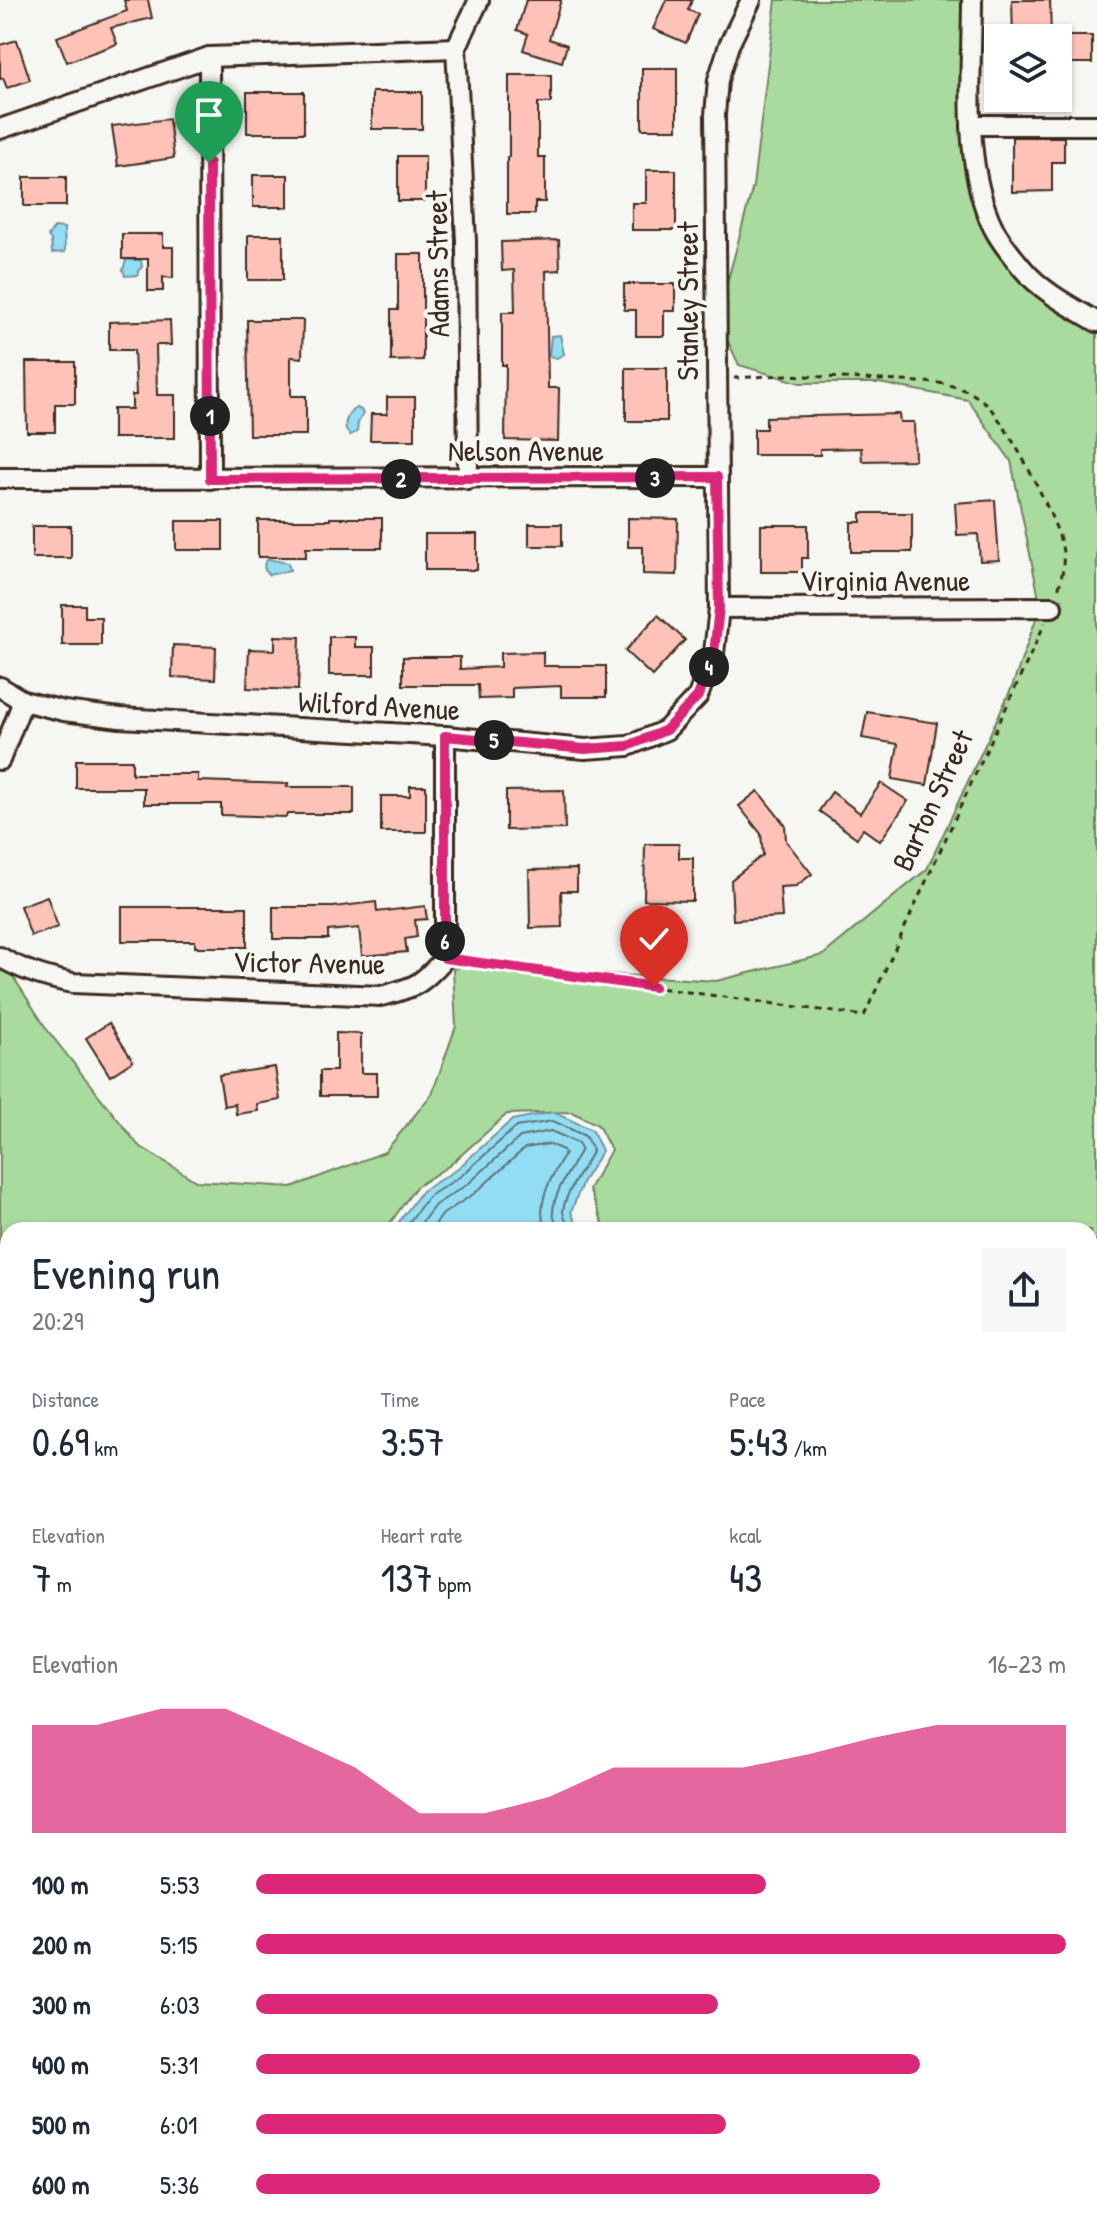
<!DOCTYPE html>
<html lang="en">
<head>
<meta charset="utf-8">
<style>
  :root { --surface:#fff; --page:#f6f6f7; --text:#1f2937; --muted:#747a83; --accent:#db2777 }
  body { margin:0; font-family:"Patrick Hand",sans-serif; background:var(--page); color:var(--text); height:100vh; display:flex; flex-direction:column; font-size:30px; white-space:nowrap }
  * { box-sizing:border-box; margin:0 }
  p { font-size:26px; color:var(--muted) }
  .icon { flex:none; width:44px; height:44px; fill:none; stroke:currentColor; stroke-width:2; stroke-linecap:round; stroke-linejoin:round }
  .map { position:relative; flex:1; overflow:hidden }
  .panel { position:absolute; left:0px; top:1222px; width:1098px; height:1008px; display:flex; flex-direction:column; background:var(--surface); border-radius:24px 24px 0 0; box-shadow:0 2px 6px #0004 }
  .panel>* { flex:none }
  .fabs { position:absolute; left:984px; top:24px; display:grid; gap:16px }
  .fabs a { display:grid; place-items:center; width:88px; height:88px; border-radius:0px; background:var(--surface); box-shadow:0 2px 6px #0004; font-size:40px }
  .pin { position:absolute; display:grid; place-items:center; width:68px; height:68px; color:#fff; margin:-82px -34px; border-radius:50% 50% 50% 0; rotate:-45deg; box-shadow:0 0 8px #0007 }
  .pin .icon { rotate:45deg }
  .km { position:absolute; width:40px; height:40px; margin:-20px; border-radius:50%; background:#222; color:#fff; font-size:22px; line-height:40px; text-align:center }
  .round { display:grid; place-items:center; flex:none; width:84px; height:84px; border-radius:0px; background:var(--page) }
  .headline { display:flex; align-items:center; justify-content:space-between; height:136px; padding:0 32px }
  h1 { font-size:44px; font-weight:600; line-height:60px }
  .metrics { display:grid; grid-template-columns:repeat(3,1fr); gap:12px; height:136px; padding:8px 32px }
  .metrics div { display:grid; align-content:center }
  .metrics b { font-size:40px; font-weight:600 }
  .metrics small { font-size:22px; font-weight:400 }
  .metrics p { font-size:22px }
  .chart { height:224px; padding:16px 32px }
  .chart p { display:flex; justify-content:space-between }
  .chart svg { width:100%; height:144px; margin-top:8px; fill:var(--accent); opacity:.7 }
  ul { padding:0 32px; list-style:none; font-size:26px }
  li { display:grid; grid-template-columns:128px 96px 1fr; align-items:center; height:60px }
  li i { height:20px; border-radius:10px; background:var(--accent) }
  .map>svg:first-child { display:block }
  .green { fill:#a8db9d; stroke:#72825e; stroke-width:2 }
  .water { fill:#93ddf4; stroke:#70959e; stroke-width:2 }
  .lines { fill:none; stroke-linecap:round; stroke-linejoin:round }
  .shore { stroke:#5e7274; stroke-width:2 }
  .building { fill:#fec2b9; stroke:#3b2a1e; stroke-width:2 }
  .street-casing { stroke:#3b2a1e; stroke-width:24 }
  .path { stroke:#3b2a1e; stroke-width:3; stroke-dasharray:6 6; stroke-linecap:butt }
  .street { stroke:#f6f6f2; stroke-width:18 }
  .route-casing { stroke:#fff; stroke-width:16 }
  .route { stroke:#db2777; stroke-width:10 }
  .labels { text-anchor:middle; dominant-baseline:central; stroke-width:8; stroke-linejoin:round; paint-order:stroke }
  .street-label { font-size:30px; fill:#3b2a1e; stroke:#f6f6f2 }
</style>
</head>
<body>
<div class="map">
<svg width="1097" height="2230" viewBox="0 0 1097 2230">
  <rect width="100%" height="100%" fill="#f6f6f2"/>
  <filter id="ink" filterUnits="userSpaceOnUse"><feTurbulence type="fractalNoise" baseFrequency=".0125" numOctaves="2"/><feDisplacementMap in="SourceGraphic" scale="16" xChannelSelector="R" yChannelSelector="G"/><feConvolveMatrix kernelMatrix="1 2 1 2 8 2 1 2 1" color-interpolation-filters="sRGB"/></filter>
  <g filter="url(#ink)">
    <!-- green -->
    <g class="green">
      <polygon points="776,0 963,0 961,133 967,183 985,232 1016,276 1057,309 1097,334 1097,1244 1090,1244 1090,1230 622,1230 614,1226 605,1228 589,1189 611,1150 598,1125 572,1112 507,1114 450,1165 416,1187 385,1230 8,1230 8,1396 0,1396 0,968 12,975 48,1031 138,1145 196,1181 292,1187 385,1152 432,1094 456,1026 453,969 488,958 530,969 716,981 823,955 927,869 1012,687 1037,616 1061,615 1062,599 1039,598 1011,461 968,400 879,383 800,383 739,365 725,335 725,291 753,186"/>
      <polygon points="1090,1526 1097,1530 1097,1805 1090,1798"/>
      <polygon points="729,2222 868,2222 867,2230 727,2230"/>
    </g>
    <!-- water -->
    <g class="water">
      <polygon points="55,227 64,228 65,252 52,253 51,240 48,236"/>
      <polygon points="126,260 141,260 142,267 138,271 138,275 125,276 123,270"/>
      <polygon points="560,335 564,354 557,358 549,356 551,336"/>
      <path d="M357,408L361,410L363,414L358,423L357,432L350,435L346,430C344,421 349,411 357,408Z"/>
      <path d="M268,559L288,563L290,570L269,575C264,571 262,564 268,559Z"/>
      <polygon points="553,1112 592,1130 602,1151 583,1181 571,1212 579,1230 393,1230 422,1191 456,1170 512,1120"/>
    </g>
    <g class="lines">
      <!-- shore -->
      <g class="shore">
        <path d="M403,1230L428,1197L461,1176L516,1127L553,1121L585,1136L593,1150C585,1167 565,1192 563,1211C563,1217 568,1224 570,1230"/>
        <path d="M416,1230L435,1205L468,1184L520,1137L551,1131L578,1143L581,1149C572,1168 555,1189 553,1211C553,1218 556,1224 559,1230"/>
        <path d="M431,1230L443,1214L475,1193L525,1148L549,1144L563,1150L565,1153C552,1176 534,1204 546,1230"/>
      </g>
    </g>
    <!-- building -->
    <g class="building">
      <polygon points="124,0 148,0 152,18 111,28 117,44 67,62 57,37 127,11"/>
      <polygon points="526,0 561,0 549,39 567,45 562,62 523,50 528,34 517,30"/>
      <polygon points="666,0 692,0 688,10 698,14 686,43 653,29"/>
      <polygon points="1012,0 1050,0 1051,38 1013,38"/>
      <rect x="1058" y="36" width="34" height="27"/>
      <polygon points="17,40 30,80 7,88 3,78 0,79 0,45"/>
      <rect x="642" y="68" width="35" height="61"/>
      <polygon points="509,75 551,75 551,103 538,103 538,157 545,157 545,202 535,202 535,214 507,214 507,157 509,157"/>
      <rect x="247" y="92" width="57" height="41"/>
      <rect x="372" y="92" width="50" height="37"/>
      <polygon points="169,119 174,158 118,166 112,126"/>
      <polygon points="1012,137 1064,137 1064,162 1052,162 1052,191 1012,192"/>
      <rect x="398" y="156" width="27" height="45"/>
      <polygon points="646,170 676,170 676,230 632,230 632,203 646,203"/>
      <rect x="253" y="175" width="35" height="32"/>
      <rect x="24" y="177" width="42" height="29"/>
      <polygon points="122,234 163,234 163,247 173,247 173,278 163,277 163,291 148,291 148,259 122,259"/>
      <rect x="248" y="235" width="35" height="45"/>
      <polygon points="559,240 560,270 546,271 548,388 559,388 558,441 505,440 506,365 502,365 502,312 515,312 514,270 502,271 501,242"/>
      <polygon points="398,254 423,254 423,360 391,361 391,310 398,310"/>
      <polygon points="624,284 675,284 675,311 664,311 664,336 636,336 636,310 624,310"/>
      <polygon points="170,320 171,345 156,345 157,395 175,395 175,438 113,438 113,409 132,409 132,395 136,395 134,350 109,350 109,322"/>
      <polygon points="247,320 303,320 302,358 291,357 291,396 306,396 306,435 249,435"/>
      <polygon points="26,362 75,362 75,404 55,404 55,432 27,432"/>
      <rect x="626" y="368" width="41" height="53"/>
      <polygon points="387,397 415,397 415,440 370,440 371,414 387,414"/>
      <polygon points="899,414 900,422 914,422 915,460 862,461 861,448 820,449 820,455 754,455 754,429 766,429 766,417"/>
      <polygon points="995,500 999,560 980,561 978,534 957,535 955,503"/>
      <polygon points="861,513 912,513 912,552 851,552 851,522 861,522"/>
      <polygon points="330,518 382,518 382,548 306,548 306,557 258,557 258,520 330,520"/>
      <polygon points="628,518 678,519 677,575 643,574 643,547 628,547"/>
      <rect x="176" y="521" width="47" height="29"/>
      <rect x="529" y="524" width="33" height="22"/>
      <polygon points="761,525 808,525 808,558 802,558 802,572 761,572"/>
      <rect x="32" y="526" width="39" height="32"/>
      <rect x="425" y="534" width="52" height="36"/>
      <polygon points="62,605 85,605 85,617 101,617 101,645 62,645"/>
      <polygon points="658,615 685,640 652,676 625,651"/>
      <polygon points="275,636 300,637 298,690 247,688 249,649 275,650"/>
      <polygon points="329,637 355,637 355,647 374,647 374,675 329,675"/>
      <polygon points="173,645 216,647 215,679 172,677"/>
      <polygon points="543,652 543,666 606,666 606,697 561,697 561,686 512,688 512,698 479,699 478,685 403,685 403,657 460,657 460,669 500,667 500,653"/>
      <polygon points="867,712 937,723 927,785 892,779 898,744 862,738"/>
      <polygon points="76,760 132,760 132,774 198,774 198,781 288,784 287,787 354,787 354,814 287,814 286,817 221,815 221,804 144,804 144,788 76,788"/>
      <polygon points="881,783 908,801 880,841 863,829 857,838 819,811 832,792 860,813"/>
      <polygon points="410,786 426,786 426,832 381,832 381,796 410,796"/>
      <polygon points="564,790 565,829 506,830 506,791"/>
      <polygon points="758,791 785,825 786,841 812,874 796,886 780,887 782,917 733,920 731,880 763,855 761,834 739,806"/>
      <polygon points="645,844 679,844 679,858 693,858 693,901 644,900"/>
      <polygon points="577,869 577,891 561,891 562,927 530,928 529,870"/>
      <polygon points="47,896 58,927 31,936 20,906"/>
      <polygon points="376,902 377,912 425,906 427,919 415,920 417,937 405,939 407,952 362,956 359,928 328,931 328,939 273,939 273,907 333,907"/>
      <polygon points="122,907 247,907 247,947 195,947 195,941 122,941"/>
      <polygon points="109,1023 133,1061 110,1076 86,1038"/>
      <polygon points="336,1033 361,1034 361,1073 377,1073 377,1096 320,1096 320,1071 336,1071"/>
      <polygon points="275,1067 280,1100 257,1104 258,1111 236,1114 235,1104 224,1106 219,1075"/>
    </g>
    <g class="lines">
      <defs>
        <g id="street">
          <path d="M972,0C972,71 961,165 994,229C1001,243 1013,257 1023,269C1042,292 1072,307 1097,322"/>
          <polyline points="209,57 210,479"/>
          <polyline points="971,125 1097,125"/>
          <polyline points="0,129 209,57 456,48"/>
          <polyline points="0,478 717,477"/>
          <polyline points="468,479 466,241 456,48 479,0"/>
          <polyline points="719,608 1052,607"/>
          <polyline points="0,687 23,701 64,711 120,718 445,736 585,749 628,746 666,730 698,696 714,653 719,608 715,115 718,80 729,45 751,0"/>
          <polyline points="0,760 23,701"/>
          <path d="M0,957C23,971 46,978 73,983L381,996C416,987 421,985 445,958V736"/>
          <polyline points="1090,1252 1097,1252"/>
          <polyline points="0,1405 8,1405"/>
          <polyline points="1090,1515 1097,1520"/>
          <polyline points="0,1636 8,1636"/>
          <polyline points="0,2043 8,2046"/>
          <polyline points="1090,2157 1097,2156"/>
          <polyline points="891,2222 892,2230"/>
          <polyline points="717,2230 719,2222"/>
        </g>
      </defs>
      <!-- street casing -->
      <use href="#street" class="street-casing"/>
      <!-- path -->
      <g class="path">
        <path d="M734,378L787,375L939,383C956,386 971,391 984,402C1005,418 1062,527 1063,553C1064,566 1062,578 1058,590"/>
        <polyline points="460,961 864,1016 1045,623"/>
      </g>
      <!-- street -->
      <use href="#street" class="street"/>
    </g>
  </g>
  <g class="lines" filter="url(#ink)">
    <defs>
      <polyline id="route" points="209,163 210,479 717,477 719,608 714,653 698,696 666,730 628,746 585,749 445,736 445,958 654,987"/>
    </defs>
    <!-- route casing -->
    <use href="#route" class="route-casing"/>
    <!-- route -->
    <use href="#route" class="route"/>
  </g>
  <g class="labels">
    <!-- street labels -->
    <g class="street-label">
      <text transform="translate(437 264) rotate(-91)">Adams Street</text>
      <text transform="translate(687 301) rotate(-90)">Stanley Street</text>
      <text x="526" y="450">Nelson Avenue</text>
      <text x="885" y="580">Virginia Avenue</text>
      <text transform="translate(379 705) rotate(3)">Wilford Avenue</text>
      <text transform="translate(932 800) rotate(-65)">Barton Street</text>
      <text transform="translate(309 962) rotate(1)">Victor Avenue</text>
    </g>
  </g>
</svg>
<div class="fabs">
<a><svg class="icon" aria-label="layers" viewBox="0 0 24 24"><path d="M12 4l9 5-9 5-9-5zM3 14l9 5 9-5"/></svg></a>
</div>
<div class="pin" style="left:209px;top:163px;background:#1e9e55"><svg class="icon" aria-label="arrive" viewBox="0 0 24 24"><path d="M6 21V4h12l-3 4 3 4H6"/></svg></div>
<div class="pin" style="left:654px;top:987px;background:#d93025"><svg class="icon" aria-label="check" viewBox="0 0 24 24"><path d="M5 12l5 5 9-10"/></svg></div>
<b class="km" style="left:210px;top:416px">1</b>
<b class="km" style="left:401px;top:479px">2</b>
<b class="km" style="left:655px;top:478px">3</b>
<b class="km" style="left:709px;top:667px">4</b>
<b class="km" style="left:494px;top:740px">5</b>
<b class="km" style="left:445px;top:941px">6</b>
<section class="panel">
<div class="headline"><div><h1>Evening run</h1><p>20:29</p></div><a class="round"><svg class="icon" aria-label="share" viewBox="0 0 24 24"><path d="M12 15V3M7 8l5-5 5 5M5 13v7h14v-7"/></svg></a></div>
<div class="metrics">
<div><p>Distance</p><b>0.69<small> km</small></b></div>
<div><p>Time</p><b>3:57</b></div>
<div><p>Pace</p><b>5:43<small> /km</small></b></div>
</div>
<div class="metrics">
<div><p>Elevation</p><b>7<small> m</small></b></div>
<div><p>Heart rate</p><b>137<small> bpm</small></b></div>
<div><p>kcal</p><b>43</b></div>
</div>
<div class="chart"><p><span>Elevation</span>16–23 m</p>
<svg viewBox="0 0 160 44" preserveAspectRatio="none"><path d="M0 44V11L10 11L20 6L30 6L40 15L50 24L60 38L70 38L80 33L90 24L100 24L110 24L120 20L130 15L140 11L150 11L160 11V44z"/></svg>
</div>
<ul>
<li><b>100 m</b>5:53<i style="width:63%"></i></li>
<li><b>200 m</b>5:15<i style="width:100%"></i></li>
<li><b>300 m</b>6:03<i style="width:57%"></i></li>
<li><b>400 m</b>5:31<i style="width:82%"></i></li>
<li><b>500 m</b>6:01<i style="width:58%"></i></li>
<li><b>600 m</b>5:36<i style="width:77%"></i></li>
</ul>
</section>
</div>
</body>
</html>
